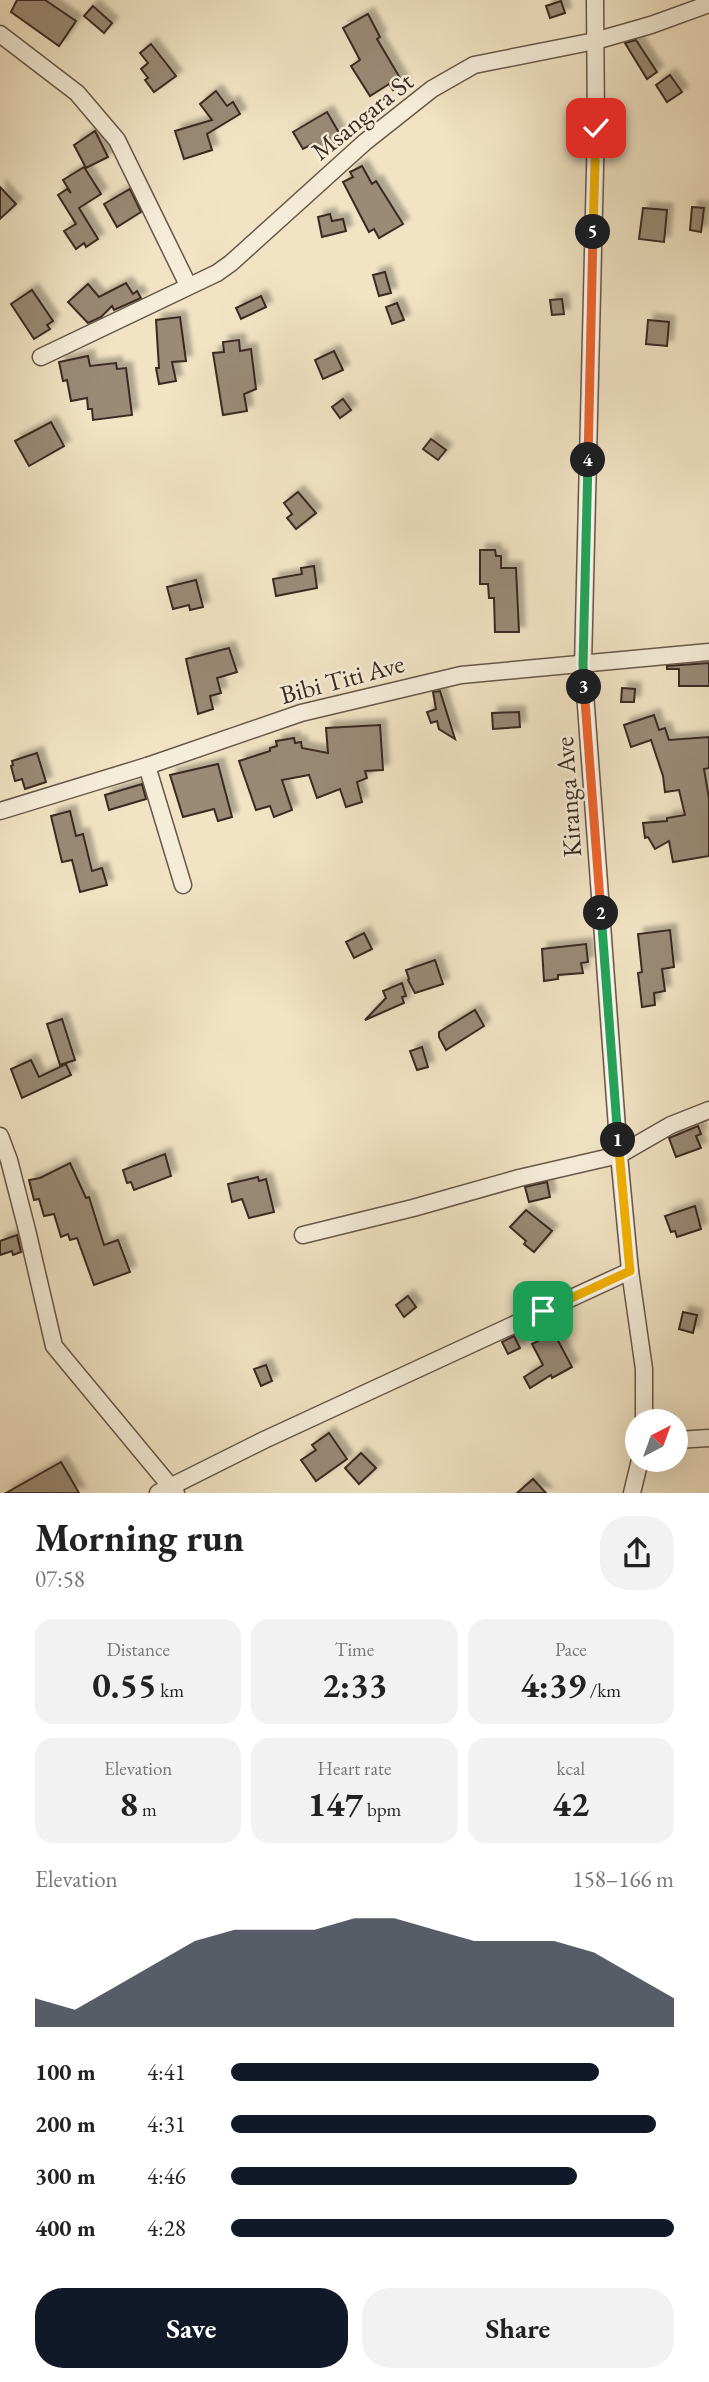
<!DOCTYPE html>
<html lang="en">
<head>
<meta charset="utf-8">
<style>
  :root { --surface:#fff; --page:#f2f2f2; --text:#222; --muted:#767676; --accent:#111827 }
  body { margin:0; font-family:"EB Garamond",serif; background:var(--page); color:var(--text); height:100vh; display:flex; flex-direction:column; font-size:26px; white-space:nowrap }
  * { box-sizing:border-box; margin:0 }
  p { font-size:23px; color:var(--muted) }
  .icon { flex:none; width:38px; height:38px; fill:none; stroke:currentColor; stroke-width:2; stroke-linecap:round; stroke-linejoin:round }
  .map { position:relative; height:1493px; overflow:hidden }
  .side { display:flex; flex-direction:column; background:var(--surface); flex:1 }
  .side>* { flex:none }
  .needle { width:46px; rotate:41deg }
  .buttons { position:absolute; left:625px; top:1409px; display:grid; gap:14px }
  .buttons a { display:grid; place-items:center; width:63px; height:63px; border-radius:50%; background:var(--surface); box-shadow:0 7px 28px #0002; font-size:35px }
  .pin { position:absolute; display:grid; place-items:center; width:60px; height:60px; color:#fff; margin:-30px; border-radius:14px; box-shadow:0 4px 10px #0006 }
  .km { position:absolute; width:35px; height:35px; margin:-18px; border-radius:50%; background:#222; color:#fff; font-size:19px; line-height:35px; text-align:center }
  .round { display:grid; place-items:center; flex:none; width:74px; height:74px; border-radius:28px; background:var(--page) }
  .summary { display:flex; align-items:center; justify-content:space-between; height:119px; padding:0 35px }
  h1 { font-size:38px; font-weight:700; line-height:52px }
  .stats { display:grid; grid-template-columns:repeat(3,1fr); gap:10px; height:119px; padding:7px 35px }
  .stats div { display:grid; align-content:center; border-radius:18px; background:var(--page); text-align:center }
  .stats b { font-size:35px; font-weight:700 }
  .stats small { font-size:19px; font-weight:400 }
  .stats p { font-size:19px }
  .chart { height:196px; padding:14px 35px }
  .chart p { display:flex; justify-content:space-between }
  .chart svg { width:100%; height:126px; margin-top:7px; fill:var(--accent); opacity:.7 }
  .primary-button { display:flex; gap:14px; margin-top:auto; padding:14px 35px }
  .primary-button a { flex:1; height:80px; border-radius:28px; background:var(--accent); color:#fff; font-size:28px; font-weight:700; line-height:80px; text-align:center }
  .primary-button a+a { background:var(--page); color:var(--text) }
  ul { padding:0 35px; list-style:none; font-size:23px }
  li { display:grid; grid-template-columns:112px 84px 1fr; align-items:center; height:52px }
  li i { height:18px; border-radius:9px; background:var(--accent) }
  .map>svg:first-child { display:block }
  .building { fill:#9a8a76; stroke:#3b2a21; stroke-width:2; filter:url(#shadow) }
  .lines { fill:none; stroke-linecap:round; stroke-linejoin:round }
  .street-casing { stroke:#68584a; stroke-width:19 }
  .street { stroke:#f6edd9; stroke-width:16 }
  .split-1-casing { stroke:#fff; stroke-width:14 }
  .split-2-casing { stroke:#fff; stroke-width:14 }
  .split-3-casing { stroke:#fff; stroke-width:14 }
  .split-4-casing { stroke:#fff; stroke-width:14 }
  .split-5-casing { stroke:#fff; stroke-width:14 }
  .split-6-casing { stroke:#fff; stroke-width:14 }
  .split-1 { stroke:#f5b400; stroke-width:9 }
  .split-2 { stroke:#22a559; stroke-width:9 }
  .split-3 { stroke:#f0652b; stroke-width:9 }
  .split-4 { stroke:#22a559; stroke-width:9 }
  .split-5 { stroke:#f0652b; stroke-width:9 }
  .split-6 { stroke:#f5b400; stroke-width:9 }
  .labels { text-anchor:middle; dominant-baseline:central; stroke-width:5; stroke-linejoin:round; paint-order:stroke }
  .street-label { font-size:26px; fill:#3b2a21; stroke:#f6edd9 }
</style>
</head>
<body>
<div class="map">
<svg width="709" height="1493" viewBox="0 0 709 1493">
  <defs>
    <filter id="shadow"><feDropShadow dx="6" dy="-6" stdDeviation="2" flood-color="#0004"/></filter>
  </defs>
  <rect width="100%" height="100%" fill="#f1e3c4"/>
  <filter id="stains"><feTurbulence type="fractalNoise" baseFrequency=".00286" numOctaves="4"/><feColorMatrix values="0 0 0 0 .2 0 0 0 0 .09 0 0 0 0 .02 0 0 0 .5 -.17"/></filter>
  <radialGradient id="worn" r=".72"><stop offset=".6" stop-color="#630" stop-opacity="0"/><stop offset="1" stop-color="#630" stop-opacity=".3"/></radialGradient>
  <!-- building -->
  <g class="building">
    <polygon points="17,0 45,0 76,21 59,46 11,12"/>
    <polygon points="561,1 565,13 550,18 546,6"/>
    <polygon points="93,6 112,23 104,33 84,16"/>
    <polygon points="368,14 380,37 377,39 403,83 393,90 389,84 370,96 351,66 360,60 343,28"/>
    <polygon points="636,40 657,72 647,79 625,43"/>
    <polygon points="151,44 176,76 154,92 145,80 148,78 141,69 148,63 140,53"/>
    <polygon points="670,75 682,92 667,102 656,85"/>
    <polygon points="216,91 227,106 233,102 240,114 207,134 212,150 184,159 175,131 212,120 200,104"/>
    <polygon points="327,112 342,138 319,152 314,143 303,149 293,132"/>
    <polygon points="95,131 108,157 86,168 74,145"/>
    <polygon points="362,166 372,184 376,181 403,224 379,238 374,229 369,232 343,182 353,177 350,172"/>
    <polygon points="84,167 101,194 79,208 98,239 86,247 84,243 76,249 64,231 76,224 58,195 67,189 71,193 63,180"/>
    <polygon points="0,187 16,204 0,219"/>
    <polygon points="130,189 141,212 117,227 104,204"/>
    <polygon points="692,207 704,208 701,232 690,230"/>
    <polygon points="643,208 667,210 664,242 639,239"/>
    <polygon points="330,214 332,221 343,219 346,231 322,237 318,217"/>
    <polygon points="385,272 391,293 379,296 373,275"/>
    <polygon points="126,283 133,294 137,291 141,298 114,310 112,306 101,317 88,323 68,302 88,284 99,297"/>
    <polygon points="32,290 53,321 47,325 50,329 34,339 11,304"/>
    <polygon points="261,296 266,307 241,319 236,308"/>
    <polygon points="562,299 564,314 552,315 550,300"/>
    <polygon points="397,303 404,320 392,324 386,307"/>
    <polygon points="180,317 186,361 172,362 176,381 159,384 156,368 159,368 156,320"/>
    <polygon points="648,320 669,322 667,346 646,344"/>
    <polygon points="239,340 240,351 251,349 256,389 244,394 247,411 223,415 213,353 224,352 223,342"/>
    <polygon points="334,351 343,370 323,379 315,360"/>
    <polygon points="88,356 90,366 116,363 117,369 126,368 132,415 93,420 92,409 88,409 87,398 71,401 67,380 63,381 59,362"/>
    <polygon points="343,399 351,410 340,418 332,407"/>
    <polygon points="51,422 64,446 29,466 15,441"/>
    <polygon points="431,439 446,450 438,460 423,449"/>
    <polygon points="298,492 316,513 296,529 287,518 292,514 284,503"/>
    <polygon points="480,550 495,550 496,556 501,556 501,568 516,568 519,632 495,632 494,598 489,598 488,584 480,584"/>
    <polygon points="314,566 317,588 276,596 273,579 302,574 301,568"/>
    <polygon points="196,580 203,607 190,610 189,605 173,609 167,587"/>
    <polygon points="229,648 237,672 217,678 221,693 210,696 213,709 198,714 186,659"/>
    <polygon points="709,663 709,686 679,686 679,669 667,669 667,666"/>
    <polygon points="622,688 635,689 634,702 621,702"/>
    <polygon points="440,691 455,739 439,729 437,721 431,723 427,712 436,709 433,692"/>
    <polygon points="519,712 520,727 493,729 492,713"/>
    <polygon points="654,715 659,730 665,728 669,740 709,737 709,768 704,769 709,798 709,856 673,862 669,841 655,849 648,837 645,838 643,823 667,821 667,818 685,815 679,790 665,792 663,776 651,740 631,747 624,725"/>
    <polygon points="380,725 383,770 365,771 367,778 357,782 362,802 346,807 340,789 317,798 309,775 282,780 292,810 274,817 270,806 256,810 239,761 270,751 270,748 277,746 276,741 294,738 295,743 301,742 302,748 328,753 326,728"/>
    <polygon points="37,753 46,782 25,789 22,779 15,781 11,766 13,765 12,761"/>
    <polygon points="218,764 232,817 218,821 214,809 183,817 170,775"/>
    <polygon points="142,784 146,799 109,810 105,795"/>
    <polygon points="70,811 76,836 83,834 92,871 102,868 107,885 80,892 72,860 62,862 51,816"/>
    <polygon points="670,930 674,967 662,969 665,991 654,993 655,1005 642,1007 638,973 642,972 638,934"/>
    <polygon points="364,933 372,949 354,958 346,942"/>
    <polygon points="586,944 588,962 581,963 583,973 558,975 558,979 544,981 542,949"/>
    <polygon points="435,960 443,984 415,993 408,980 409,979 406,970"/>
    <polygon points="402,983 406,996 402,997 404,1003 365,1020 386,998 383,991"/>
    <polygon points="475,1010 484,1026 446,1050 439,1037 439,1032"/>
    <polygon points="62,1019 75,1060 60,1065 47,1024"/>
    <polygon points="422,1047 428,1067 417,1070 410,1051"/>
    <polygon points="31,1060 39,1077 66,1064 71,1075 22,1098 11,1069"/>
    <polygon points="698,1126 701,1134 696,1136 701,1148 676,1157 669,1138"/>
    <polygon points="165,1154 171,1176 134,1190 131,1182 127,1183 123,1170"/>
    <polygon points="70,1163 86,1198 89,1197 104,1245 118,1240 130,1272 94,1285 77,1238 70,1240 68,1234 61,1237 54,1214 44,1216 39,1199 34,1200 29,1180 40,1178"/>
    <polygon points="258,1177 259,1181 266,1179 274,1212 249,1218 242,1199 232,1202 228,1184"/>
    <polygon points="547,1182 550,1197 529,1202 525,1187"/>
    <polygon points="695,1206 701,1229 677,1237 675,1231 671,1232 665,1216"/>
    <polygon points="526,1210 552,1231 534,1252 524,1244 526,1241 510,1227"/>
    <polygon points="17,1235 21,1252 13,1255 12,1251 0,1255 0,1241"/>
    <polygon points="408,1296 416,1307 404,1317 396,1305"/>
    <polygon points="683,1312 697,1315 693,1333 679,1329"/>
    <polygon points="554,1333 572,1367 552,1378 551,1375 530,1388 524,1377 543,1365 532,1344"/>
    <polygon points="514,1336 520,1348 508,1354 502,1342"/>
    <polygon points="266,1365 272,1381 261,1386 254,1369"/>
    <polygon points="329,1433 347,1459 316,1481 301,1460 316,1450 312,1445"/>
    <polygon points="361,1453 376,1468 359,1484 345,1468"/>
    <polygon points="61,1462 79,1493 6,1493"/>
    <polygon points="533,1479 546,1493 517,1493"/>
  </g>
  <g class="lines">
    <defs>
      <g id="street">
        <polyline points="595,0 596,128 583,665 619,1155 630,1271 644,1369 644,1421"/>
        <polyline points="0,34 77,93 117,140 188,285"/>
        <polyline points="41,357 217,273 231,263 365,142 432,89 474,65 595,41 651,25 709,4"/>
        <polyline points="147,766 183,885"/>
        <polyline points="0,811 147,766 301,713 461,675 709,652"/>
        <polyline points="0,1136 9,1160 27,1230 54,1346 176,1493"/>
        <polyline points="303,1235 413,1208 519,1178 619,1155 671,1125 709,1110"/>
        <polyline points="676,1440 709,1438"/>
        <polyline points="158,1493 264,1440 630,1271"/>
        <polyline points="632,1493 640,1460"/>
      </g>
    </defs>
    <!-- street casing -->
    <use href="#street" class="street-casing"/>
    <!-- street -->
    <use href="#street" class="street"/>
  </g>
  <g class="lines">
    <defs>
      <polyline id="split-1" points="543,1311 630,1271 618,1140"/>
      <polyline id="split-2" points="601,913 618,1140"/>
      <polyline id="split-3" points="584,687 601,913"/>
      <polyline id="split-4" points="584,687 583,665 588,460"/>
      <polyline id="split-5" points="588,460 593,232"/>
      <polyline id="split-6" points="593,232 596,128"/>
    </defs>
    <!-- split-1 casing -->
    <use href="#split-1" class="split-1-casing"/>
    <!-- split-2 casing -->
    <use href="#split-2" class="split-2-casing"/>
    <!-- split-3 casing -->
    <use href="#split-3" class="split-3-casing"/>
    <!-- split-4 casing -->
    <use href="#split-4" class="split-4-casing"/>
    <!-- split-5 casing -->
    <use href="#split-5" class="split-5-casing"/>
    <!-- split-6 casing -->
    <use href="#split-6" class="split-6-casing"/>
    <!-- split-1 -->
    <use href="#split-1" class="split-1"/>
    <!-- split-2 -->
    <use href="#split-2" class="split-2"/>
    <!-- split-3 -->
    <use href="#split-3" class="split-3"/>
    <!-- split-4 -->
    <use href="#split-4" class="split-4"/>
    <!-- split-5 -->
    <use href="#split-5" class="split-5"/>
    <!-- split-6 -->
    <use href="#split-6" class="split-6"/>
  </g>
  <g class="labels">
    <!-- street labels -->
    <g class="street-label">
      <text transform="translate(362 116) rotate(-39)">Msangara St</text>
      <text transform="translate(342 679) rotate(-15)">Bibi Titi Ave</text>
      <text transform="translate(568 797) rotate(-94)">Kiranga Ave</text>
    </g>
  </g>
  <rect width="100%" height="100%" filter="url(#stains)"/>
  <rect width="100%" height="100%" fill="url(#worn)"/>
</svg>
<div class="buttons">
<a><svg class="needle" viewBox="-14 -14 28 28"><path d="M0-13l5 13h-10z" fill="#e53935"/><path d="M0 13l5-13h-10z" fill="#767676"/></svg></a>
</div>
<div class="pin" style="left:543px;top:1311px;background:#1e9e55"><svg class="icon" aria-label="arrive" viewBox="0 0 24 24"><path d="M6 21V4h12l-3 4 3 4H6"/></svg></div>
<div class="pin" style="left:596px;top:128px;background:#d93025"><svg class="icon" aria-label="check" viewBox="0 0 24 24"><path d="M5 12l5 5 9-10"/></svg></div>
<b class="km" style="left:618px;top:1140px">1</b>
<b class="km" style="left:601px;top:913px">2</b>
<b class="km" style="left:584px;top:687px">3</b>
<b class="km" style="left:588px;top:460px">4</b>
<b class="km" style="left:593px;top:232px">5</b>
</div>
<section class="side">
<div class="summary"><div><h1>Morning run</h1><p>07:58</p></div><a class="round"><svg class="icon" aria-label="share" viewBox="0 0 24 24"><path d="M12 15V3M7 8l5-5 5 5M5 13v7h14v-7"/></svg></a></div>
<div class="stats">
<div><p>Distance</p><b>0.55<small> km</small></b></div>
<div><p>Time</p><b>2:33</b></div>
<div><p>Pace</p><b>4:39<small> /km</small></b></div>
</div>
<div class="stats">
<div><p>Elevation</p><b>8<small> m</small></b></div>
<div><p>Heart rate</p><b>147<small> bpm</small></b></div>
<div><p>kcal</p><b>42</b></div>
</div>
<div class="chart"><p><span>Elevation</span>158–166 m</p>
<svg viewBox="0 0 160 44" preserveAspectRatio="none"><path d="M0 44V34L10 38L20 30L30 22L40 14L50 10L60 10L70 10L80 6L90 6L100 10L110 14L120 14L130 14L140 18L150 26L160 34V44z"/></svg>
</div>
<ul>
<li><b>100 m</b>4:41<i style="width:83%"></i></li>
<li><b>200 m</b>4:31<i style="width:96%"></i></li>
<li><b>300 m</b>4:46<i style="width:78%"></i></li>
<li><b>400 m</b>4:28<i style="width:100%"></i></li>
</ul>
<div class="primary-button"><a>Save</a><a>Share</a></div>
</section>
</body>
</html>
